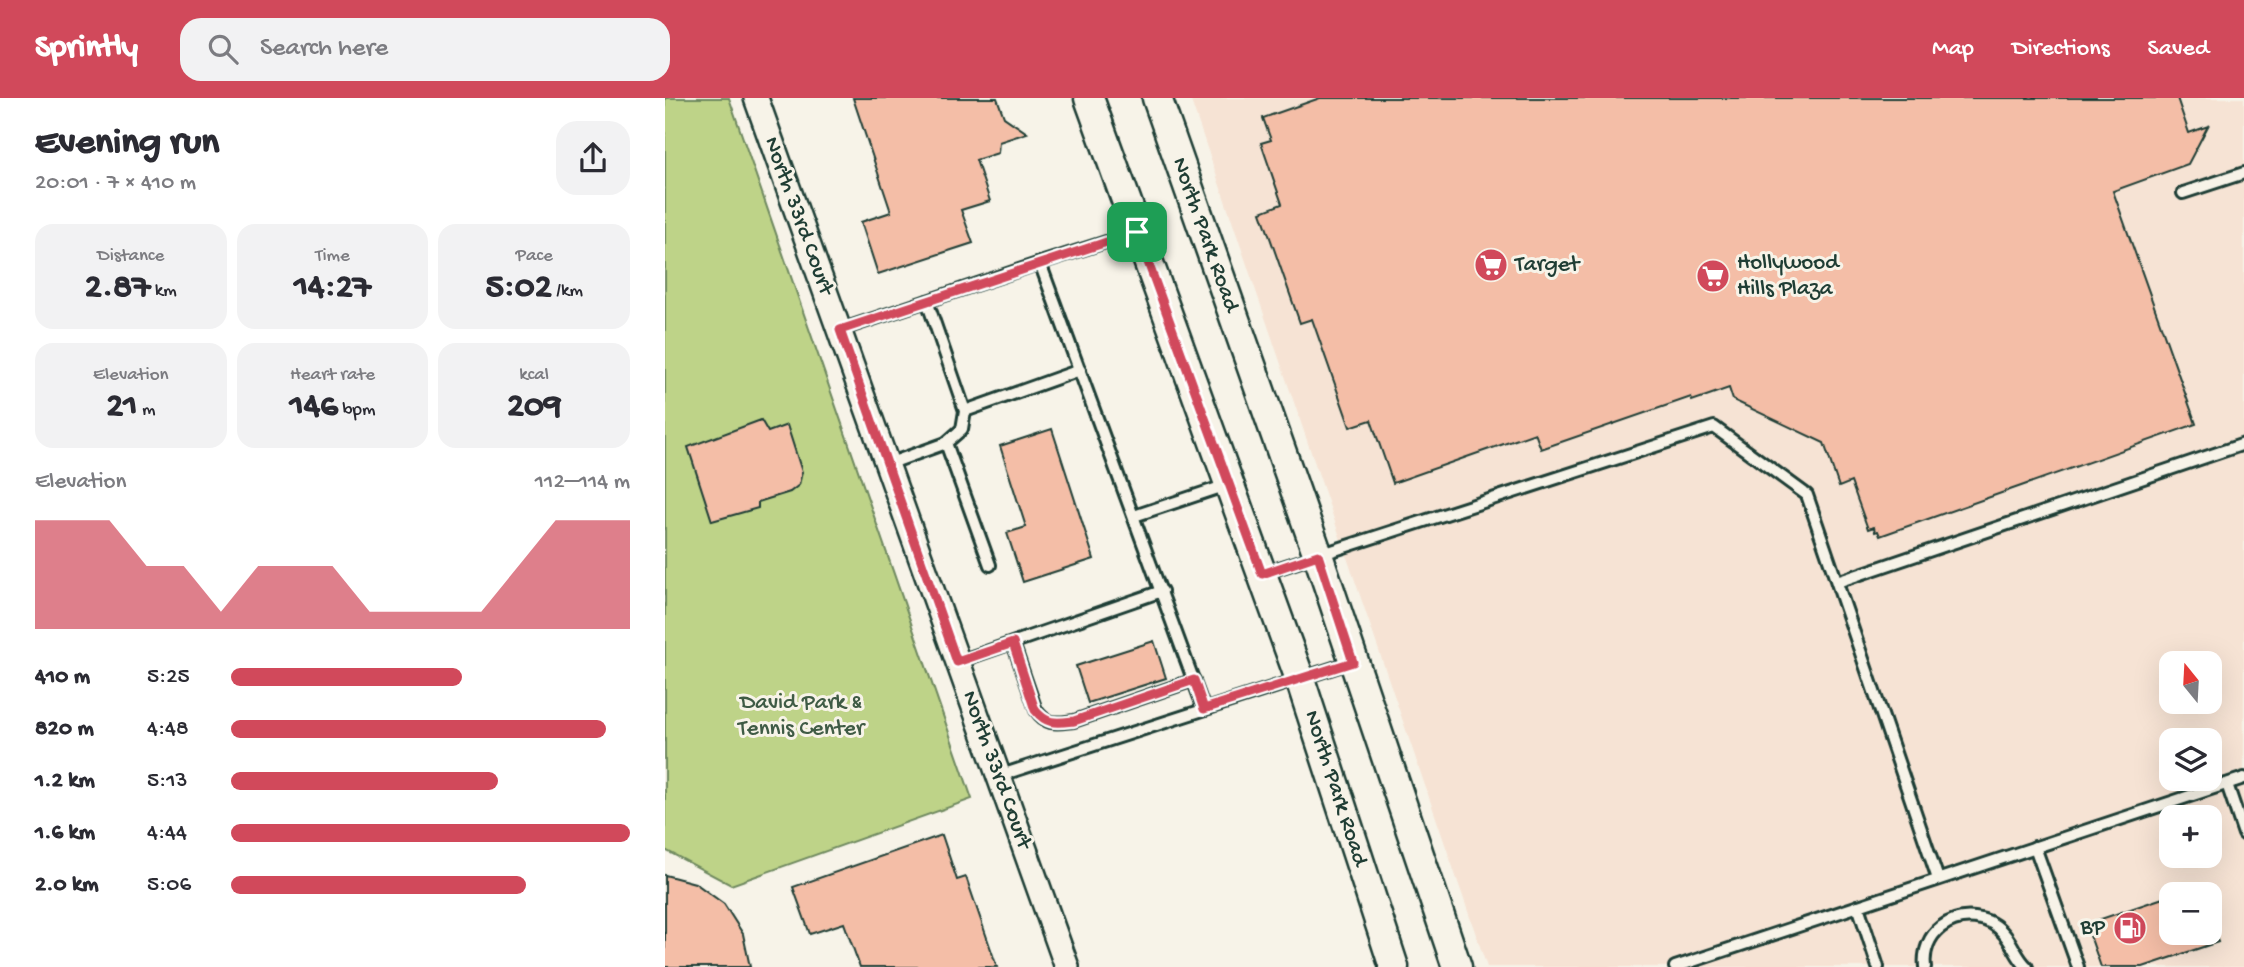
<!DOCTYPE html>
<html lang="en">
<head>
<meta charset="utf-8">
<style>
  :root { --surface:#fff; --page:#f2f2f3; --text:#2b2b33; --muted:#7c7c81; --accent:#d1495b }
  body { margin:0; font-family:"Gochi Hand",sans-serif; background:var(--page); color:var(--text); height:100vh; display:flex; flex-direction:column; font-size:26px; white-space:nowrap }
  * { box-sizing:border-box; margin:0 }
  p { font-size:23px; color:var(--muted) }
  .icon { flex:none; width:38px; height:38px; fill:none; stroke:currentColor; stroke-width:2; stroke-linecap:round; stroke-linejoin:round }
  .map { position:relative; flex:1; overflow:hidden }
  .drawer { display:flex; flex-direction:column; background:var(--surface); width:665px }
  .drawer>* { flex:none }
  .needle { width:46px; rotate:342deg }
  .fabs { position:absolute; left:1494px; top:553px; display:grid; gap:14px }
  .fabs a { display:grid; place-items:center; width:63px; height:63px; border-radius:14px; background:var(--surface); box-shadow:0 7px 28px #0002; font-size:35px }
  .pin { position:absolute; display:grid; place-items:center; width:60px; height:60px; color:#fff; margin:-30px; border-radius:14px; box-shadow:0 4px 10px #0006 }
  .round { display:grid; place-items:center; flex:none; width:74px; height:74px; border-radius:21px; background:var(--page) }
  .head { display:flex; align-items:center; justify-content:space-between; height:119px; padding:0 35px }
  h1 { font-size:38px; font-weight:700; line-height:52px }
  .stats { display:grid; grid-template-columns:repeat(3,1fr); gap:10px; height:119px; padding:7px 35px }
  .stats div { display:grid; align-content:center; border-radius:18px; background:var(--page); text-align:center }
  .stats b { font-size:35px; font-weight:700 }
  .stats small { font-size:19px; font-weight:400 }
  .stats p { font-size:19px }
  .chart { height:196px; padding:14px 35px }
  .chart p { display:flex; justify-content:space-between }
  .chart svg { width:100%; height:126px; margin-top:7px; fill:var(--accent); opacity:.7 }
  ul { padding:0 35px; list-style:none; font-size:23px }
  li { display:grid; grid-template-columns:112px 84px 1fr; align-items:center; height:52px }
  li i { height:18px; border-radius:9px; background:var(--accent) }
  header { display:flex; align-items:center; gap:42px; box-sizing:border-box; height:98px; padding:0 35px; background:var(--accent); color:#fff }
  header strong { font-size:33px }
  nav { display:flex; gap:38px; margin-inline-start:auto; font-size:24px }
  .search { width:490px; height:63px; background:var(--page); display:flex; align-items:center; gap:18px; box-sizing:border-box; padding:0 24px; border-radius:21px; color:var(--muted); font-size:26px }
  main { display:flex; flex:1; min-height:0 }
  .map>svg:first-child { display:block }
  .built { fill:#f6e3d4; fill-rule:evenodd }
  .green { fill:#bed388; stroke:#6e885e; stroke-width:2 }
  .building { fill:#f4bea7; stroke:#1f3d34; stroke-width:2 }
  .lines { fill:none; stroke-linecap:round; stroke-linejoin:round }
  .service-casing { stroke:#1f3d34; stroke-width:16 }
  .minor-casing { stroke:#1f3d34; stroke-width:28 }
  .tertiary-casing { stroke:#1f3d34; stroke-width:33 }
  .service { stroke:#f7f3e8; stroke-width:10 }
  .minor { stroke:#f7f3e8; stroke-width:23 }
  .tertiary { stroke:#f7f3e8; stroke-width:28 }
  .route-casing { stroke:#fff; stroke-width:14 }
  .route { stroke:#d1495b; stroke-width:9 }
  .labels { text-anchor:middle; dominant-baseline:central; stroke-width:6; stroke-linejoin:round; paint-order:stroke }
  .street-label { font-size:23px; fill:#1f3d34; stroke:#f7f3e8 }
  .poi-label { font-size:23px; fill:#1f3d34; stroke:#f7f3e8; text-anchor:start }
  .park-label { font-size:23px; fill:#3f5b45; stroke:#f7f3e8 }
</style>
</head>
<body>
<header>
<strong>Sprintly</strong>
<div class="search"><svg class="icon" aria-label="search" viewBox="0 0 24 24"><circle cx="10" cy="10" r="6"/><path d="M15 15l6 6"/></svg>Search here</div>
<nav><a>Map</a><a>Directions</a><a>Saved</a></nav>
</header>
<main>
<section class="drawer">
<div class="head"><div><h1>Evening run</h1><p>20:01 · 7 × 410 m</p></div><a class="round"><svg class="icon" aria-label="share" viewBox="0 0 24 24"><path d="M12 15V3M7 8l5-5 5 5M5 13v7h14v-7"/></svg></a></div>
<div class="stats">
<div><p>Distance</p><b>2.87<small> km</small></b></div>
<div><p>Time</p><b>14:27</b></div>
<div><p>Pace</p><b>5:02<small> /km</small></b></div>
</div>
<div class="stats">
<div><p>Elevation</p><b>21<small> m</small></b></div>
<div><p>Heart rate</p><b>146<small> bpm</small></b></div>
<div><p>kcal</p><b>209</b></div>
</div>
<div class="chart"><p><span>Elevation</span>112–114 m</p>
<svg viewBox="0 0 160 44" preserveAspectRatio="none"><path d="M0 44V6L10 6L20 6L30 22L40 22L50 38L60 22L70 22L80 22L90 38L100 38L110 38L120 38L130 22L140 6L150 6L160 6V44z"/></svg>
</div>
<ul>
<li><b>410 m</b>5:25<i style="width:58%"></i></li>
<li><b>820 m</b>4:48<i style="width:94%"></i></li>
<li><b>1.2 km</b>5:13<i style="width:67%"></i></li>
<li><b>1.6 km</b>4:44<i style="width:100%"></i></li>
<li><b>2.0 km</b>5:06<i style="width:74%"></i></li>
</ul>
</section>
<div class="map">
<svg width="1579" height="869" viewBox="0 0 1579 869">
  <rect width="100%" height="100%" fill="#f7f3e8"/>
  <filter id="ink" filterUnits="userSpaceOnUse"><feTurbulence type="fractalNoise" baseFrequency=".0143" numOctaves="2"/><feDisplacementMap in="SourceGraphic" scale="14" xChannelSelector="R" yChannelSelector="G"/><feConvolveMatrix kernelMatrix="1 2 1 2 8 2 1 2 1" color-interpolation-filters="sRGB"/></filter>
  <g filter="url(#ink)">
    <!-- built -->
    <path class="built" d="M525,0H1579V869H822ZM1507,565H1545V604H1507ZM1507,642H1545V681H1507ZM1507,719H1545V758H1507ZM1507,796H1545V835H1507Z"/>
    <!-- green -->
    <polygon class="green" points="0,0 64,0 307,701 66,787 0,752"/>
    <!-- building -->
    <g class="building">
      <polygon points="188,0 332,0 339,19 362,35 334,44 333,55 311,62 325,103 296,112 308,145 213,176 196,124 226,114"/>
      <polygon points="655,0 1512,0 1524,35 1543,28 1523,66 1448,93 1531,326 1215,438 1213,433 1210,434 1209,429 1203,431 1186,384 1174,389 1159,345 1068,302 1064,290 1027,303 1026,299 876,351 870,335 728,385 706,322 685,329 647,221 635,225 596,114 617,106 596,45 606,42 598,20"/>
      <polygon points="96,322 103,334 122,327 137,374 134,387 125,394 93,404 93,410 47,423 23,349"/>
      <polygon points="387,331 429,461 358,484 342,435 361,429 335,348"/>
      <polygon points="489,543 501,580 423,605 411,568"/>
      <polygon points="277,737 292,782 301,779 332,869 195,869 179,825 145,836 128,789"/>
      <polygon points="0,777 30,785 59,806 78,836 85,869 0,869"/>
      <polygon points="1534,788 1537,796 1508,796"/>
      <polygon points="1507,797 1507,835 1545,835 1545,820 1553,844 1478,869 1436,869 1421,826"/>
    </g>
    <g class="lines">
      <defs>
        <g id="service">
          <polyline points="1518,95 1579,75"/>
          <polyline points="375,165 472,134"/>
          <polyline points="175,232 262,203"/>
          <polyline points="300,313 415,272"/>
          <polyline points="281,345 325,467"/>
          <polyline points="223,366 281,345 297,331 300,313 262,203 375,165 539,611"/>
          <polyline points="469,418 562,387"/>
          <polyline points="599,475 1049,329 1142,397 1273,781"/>
          <polyline points="1172,484 1579,346"/>
          <path d="M348,545L371,612C382,628 391,625 409,623L529,582"/>
          <polyline points="292,564 497,493"/>
          <polyline points="333,678 687,564"/>
          <polyline points="1562,686 1579,736"/>
          <polyline points="1370,749 1413,869"/>
          <polyline points="1193,808 1213,869"/>
          <polyline points="1010,869 1579,680"/>
          <path d="M1260,869C1258,854 1264,838 1276,829C1296,814 1325,817 1340,837C1349,848 1352,860 1362,869"/>
        </g>
        <polyline id="minor" points="91,0 402,869"/>
        <g id="tertiary">
          <path id="s1" d="M424,0L635,581L729,869"/>
          <path id="s2" d="M492,0L653,457L792,869"/>
        </g>
      </defs>
      <!-- service casing -->
      <use href="#service" class="service-casing"/>
      <!-- minor casing -->
      <use href="#minor" class="minor-casing"/>
      <!-- tertiary casing -->
      <use href="#tertiary" class="tertiary-casing"/>
      <!-- service -->
      <use href="#service" class="service"/>
      <!-- minor -->
      <use href="#minor" class="minor"/>
      <!-- tertiary -->
      <use href="#tertiary" class="tertiary"/>
    </g>
  </g>
  <g class="lines" filter="url(#ink)">
    <defs>
      <path id="route" d="M472,134L597,476L653,457L688,564L539,611L529,582L409,623C391,625 382,627 370,612L348,545L292,564L175,232Z"/>
    </defs>
    <!-- route casing -->
    <use href="#route" class="route-casing"/>
    <!-- route -->
    <use href="#route" class="route"/>
  </g>
  <!-- icons -->
  <defs>
    <symbol id="supermarket-disc" viewBox="-11 -11 22 22"><circle r="9.5" fill="#d1495b" stroke="#f7f3e8"/><path d="M-6-5.5h2.5l.6 2H6L4.5 2H-2.5L-4.4-4H-6ZM-1.5 3.2a1.3 1.3 0 1 0 .1 0ZM3 3.2a1.3 1.3 0 1 0 .1 0Z" fill="#fff"/></symbol>
    <symbol id="fuel-disc" viewBox="-11 -11 22 22"><circle r="9.5" fill="#d1495b" stroke="#f7f3e8"/><path d="M-5.5-6h7V0h2V4h1.3V-2.5L3-4.5l.8-.8L6-3V5H2.5V1h-1V6h-7ZM-4.2-4.7v3.2H.2V-4.7Z" fill="#fff"/></symbol>
  </defs>
  <g fill-rule="evenodd">
    <use href="#supermarket-disc" x="807" y="148" width="38" height="38"/>
    <use href="#supermarket-disc" x="1029" y="159" width="38" height="38"/>
    <use href="#fuel-disc" x="1446" y="811" width="38" height="38"/>
  </g>
  <g class="labels">
    <!-- street labels -->
    <g class="street-label">
      <text transform="translate(133 118) rotate(70)">North 33rd Court</text>
      <text stroke="none"><textPath href="#s2" startOffset="145">North Park Road</textPath></text>
      <text transform="translate(331 672) rotate(70)">North 33rd Court</text>
      <text stroke="none"><textPath href="#s1" startOffset="733">North Park Road</textPath></text>
    </g>
    <!-- poi labels -->
    <g class="poi-label">
      <text x="1072" y="165">Hollywood<tspan x="1072" dy="26">Hills Plaza</tspan></text>
      <text x="850" y="167">Target</text>
      <text x="1440" y="830" text-anchor="end">BP</text>
    </g>
    <!-- park labels -->
    <g class="park-label">
      <text x="136" y="605">David Park &amp;<tspan x="136" dy="26">Tennis Center</tspan></text>
    </g>
  </g>
</svg>
<div class="fabs">
<a><svg class="needle" viewBox="-14 -14 28 28"><path d="M0-13l5 13h-10z" fill="#e53935"/><path d="M0 13l5-13h-10z" fill="#7c7c81"/></svg></a>
<a><svg class="icon" aria-label="layers" viewBox="0 0 24 24"><path d="M12 4l9 5-9 5-9-5zM3 14l9 5 9-5"/></svg></a>
<a>+</a>
<a>−</a>
</div>
<div class="pin" style="left:472px;top:134px;background:#1e9e55"><svg class="icon" aria-label="arrive" viewBox="0 0 24 24"><path d="M6 21V4h12l-3 4 3 4H6"/></svg></div>
</div>
</main>
</body>
</html>
